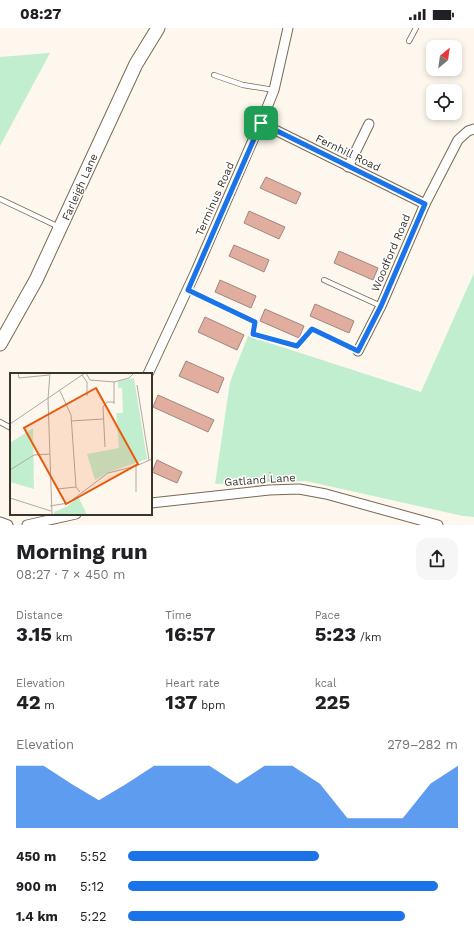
<!DOCTYPE html>
<html lang="en">
<head>
<meta charset="utf-8">
<style>
  :root { --surface:#fff; --page:#f6f6f6; --text:#202124; --muted:#757577; --accent:#1a73e8 }
  body { margin:0; font-family:"Work Sans",sans-serif; background:var(--page); color:var(--text); height:100vh; display:flex; flex-direction:column; font-size:15px; white-space:nowrap }
  * { box-sizing:border-box; margin:0 }
  p { font-size:13px; color:var(--muted) }
  .icon { flex:none; width:22px; height:22px; fill:none; stroke:currentColor; stroke-width:2; stroke-linecap:round; stroke-linejoin:round }
  .map { position:relative; height:497px; overflow:hidden }
  .drawer { display:flex; flex-direction:column; background:var(--surface); flex:1 }
  .drawer>* { flex:none }
  .needle { width:26px; rotate:29deg }
  .tools { position:absolute; left:426px; top:12px; display:grid; gap:8px }
  .tools a { display:grid; place-items:center; width:36px; height:36px; border-radius:8px; background:var(--surface); box-shadow:0 2px 6px #0003; font-size:20px }
  .pin { position:absolute; display:grid; place-items:center; width:34px; height:34px; color:#fff; margin:-17px; border-radius:8px; box-shadow:0 2px 6px #0006 }
  .round { display:grid; place-items:center; flex:none; width:42px; height:42px; border-radius:12px; background:var(--page) }
  .overview { display:flex; align-items:center; justify-content:space-between; height:68px; padding:0 16px }
  h1 { font-size:22px; font-weight:700; line-height:30px }
  .metrics { display:grid; grid-template-columns:repeat(3,1fr); gap:6px; height:68px; padding:4px 16px }
  .metrics div { display:grid; align-content:center }
  .metrics b { font-size:20px; font-weight:700 }
  .metrics small { font-size:11px; font-weight:400 }
  .metrics p { font-size:11px }
  .chart { height:112px; padding:8px 16px }
  .chart p { display:flex; justify-content:space-between }
  .chart svg { width:100%; height:72px; margin-top:4px; fill:var(--accent); opacity:.7 }
  ul { padding:0 16px; list-style:none; font-size:13px }
  li { display:grid; grid-template-columns:64px 48px 1fr; align-items:center; height:30px }
  li i { height:10px; border-radius:5px; background:var(--accent) }
  .status { display:flex; justify-content:space-between; align-items:center; height:28px; padding:0 20px; background:var(--surface); direction:ltr }
  .status svg { height:11px; fill:currentColor }
  .map>svg:first-child { display:block }
  .green { fill:#c2eed0 }
  .building { fill:#e1ad9f; stroke:#a2867e }
  .lines { fill:none; stroke-linecap:round; stroke-linejoin:round }
  .lane-casing { stroke:#796954; stroke-width:6 }
  .street-casing { stroke:#796954; stroke-width:11 }
  .secondary-casing { stroke:#796954; stroke-width:15 }
  .path { stroke:#bfb8af; stroke-width:2; stroke-dasharray:2 2; stroke-linecap:butt }
  .lane { stroke:#fff; stroke-width:4.5 }
  .street { stroke:#fff; stroke-width:9 }
  .secondary { stroke:#fff; stroke-width:13 }
  .route-casing { stroke:#fff; stroke-width:8 }
  .route { stroke:#1a73e8; stroke-width:5 }
  .labels { text-anchor:middle; dominant-baseline:central; stroke-width:3; stroke-linejoin:round; paint-order:stroke }
  .street-label { font-size:11px; fill:#3b342b; stroke:#fff }
  .inset-road { fill:none; stroke:#b0a99f; stroke-width:1 }
  .view { fill:#e8590c; fill-opacity:0.15; stroke:#e8590c; stroke-width:2 }
  .inset-edge { fill:none; stroke:#3b342b; stroke-width:2 }
</style>
</head>
<body>
<div class="status"><b>08:27</b><svg viewBox="0 0 49 12"><path d="M0 12V9h3v3zM5 12V6h3v6zM10 12V3h3v9zM15 12V0h3v12zM26 1h20v11H26zM47 4h2v5h-2z"/></svg></div>
<div class="map">
<svg width="474" height="497" viewBox="0 0 474 497">
  <rect width="100%" height="100%" fill="#fef7ed"/>
  <!-- green -->
  <g class="green">
    <polygon points="49,25 50,25 0,118 0,29"/>
    <polygon points="474,245 474,489 463,488 306,453 215,456 230,354 248,308 421,364"/>
  </g>
  <!-- building -->
  <g class="building">
    <polygon points="266,149 301,165 296,176 260,160"/>
    <polygon points="249,183 285,199 279,211 244,195"/>
    <polygon points="234,217 269,232 264,244 229,228"/>
    <polygon points="339,223 378,240 373,252 334,235"/>
    <polygon points="220,252 256,268 251,280 215,264"/>
    <polygon points="315,276 354,293 349,305 310,288"/>
    <polygon points="265,281 304,298 299,310 260,293"/>
    <polygon points="205,289 244,307 237,322 198,304"/>
    <polygon points="186,333 224,350 218,365 179,348"/>
    <polygon points="158,367 214,392 208,404 153,379"/>
    <polygon points="157,432 182,444 177,455 152,444"/>
  </g>
  <g class="lines">
    <defs>
      <g id="lane">
        <polyline points="409,13 416,0"/>
        <polyline points="214,47 243,57 274,62"/>
        <polyline points="0,171 59,199"/>
        <polyline points="324,252 381,278"/>
        <polyline points="0,394 11,400"/>
      </g>
      <g id="street">
        <polyline points="261,95 425,176"/>
        <polyline points="348,139 369,96"/>
        <polyline points="358,323 381,278 425,176 458,112 468,103 474,101"/>
        <polyline points="148,346 196,243 266,82 274,62 288,0"/>
        <polyline points="151,475 269,462 299,461 326,466 438,497"/>
        <polyline points="0,494 8,497"/>
        <polyline points="27,497 76,486"/>
      </g>
      <polyline id="secondary" points="0,316 36,252 136,36 158,0"/>
    </defs>
    <!-- lane casing -->
    <use href="#lane" class="lane-casing"/>
    <!-- street casing -->
    <use href="#street" class="street-casing"/>
    <!-- secondary casing -->
    <use href="#secondary" class="secondary-casing"/>
    <!-- path -->
    <g class="path">
      <polyline points="197,266 255,294 253,306 297,319 312,301 349,319"/>
      <polyline points="269,453 270,444"/>
    </g>
    <!-- lane -->
    <use href="#lane" class="lane"/>
    <!-- street -->
    <use href="#street" class="street"/>
    <!-- secondary -->
    <use href="#secondary" class="secondary"/>
  </g>
  <g class="lines">
    <defs>
      <polygon id="route" points="261,95 425,176 381,278 358,323 312,301 297,318 253,306 255,294 188,262"/>
    </defs>
    <!-- route casing -->
    <use href="#route" class="route-casing"/>
    <!-- route -->
    <use href="#route" class="route"/>
  </g>
  <g class="labels">
    <!-- street labels -->
    <g class="street-label">
      <text transform="translate(348 125) rotate(26)">Fernhill Road</text>
      <text transform="translate(80 159) rotate(-66)">Farleigh Lane</text>
      <text transform="translate(215 171) rotate(-66)">Terminus Road</text>
      <text transform="translate(391 225) rotate(-67)">Woodford Road</text>
      <text transform="translate(260 452) rotate(-4)">Gatland Lane</text>
    </g>
  </g>
  <!-- overview -->
  <g transform="translate(10 345)">
    <rect width="142" height="142" fill="#fef7ed"/>
    <path d="M124,5L137,86L99,99L85,107L77,81L109,75L106,40H113L112,15H108V8ZM23,55L24,116L0,109V70ZM68,123L77,142H44V139L58,133Z" fill="#c2eed0"/>
    <path class="inset-road" d="M8,0L9,5L39,2M76,0L80,7L104,9L119,5L124,0M72,2L77,9V23M104,9V31M127,12L139,87M50,18L61,42L66,114L70,119M38,26L42,142M38,26L40,0M61,48L93,46M0,51L75,0M95,74L93,34L97,29H104M126,93V119M0,97L24,82L40,81M47,116L66,114M0,125L41,138M40,133L58,130L98,100L126,93L142,86"/>
    <path class="view" d="M86,15L128,91L56,131L14,55Z"/>
    <rect width="142" height="142" class="inset-edge"/>
  </g>
</svg>
<div class="tools">
<a><svg class="needle" viewBox="-14 -14 28 28"><path d="M0-13l5 13h-10z" fill="#e53935"/><path d="M0 13l5-13h-10z" fill="#757577"/></svg></a>
<a><svg class="icon" aria-label="locate" viewBox="0 0 24 24"><circle cx="12" cy="12" r="6"/><path d="M12 2v4M12 18v4M2 12h4M18 12h4"/></svg></a>
</div>
<div class="pin" style="left:261px;top:95px;background:#1e9e55"><svg class="icon" aria-label="arrive" viewBox="0 0 24 24"><path d="M6 21V4h12l-3 4 3 4H6"/></svg></div>
</div>
<section class="drawer">
<div class="overview"><div><h1>Morning run</h1><p>08:27 · 7 × 450 m</p></div><a class="round"><svg class="icon" aria-label="share" viewBox="0 0 24 24"><path d="M12 15V3M7 8l5-5 5 5M5 13v7h14v-7"/></svg></a></div>
<div class="metrics">
<div><p>Distance</p><b>3.15<small> km</small></b></div>
<div><p>Time</p><b>16:57</b></div>
<div><p>Pace</p><b>5:23<small> /km</small></b></div>
</div>
<div class="metrics">
<div><p>Elevation</p><b>42<small> m</small></b></div>
<div><p>Heart rate</p><b>137<small> bpm</small></b></div>
<div><p>kcal</p><b>225</b></div>
</div>
<div class="chart"><p><span>Elevation</span>279–282 m</p>
<svg viewBox="0 0 160 44" preserveAspectRatio="none"><path d="M0 44V6L10 6L20 17L30 27L40 17L50 6L60 6L70 6L80 17L90 6L100 6L110 17L120 38L130 38L140 38L150 17L160 6V44z"/></svg>
</div>
<ul>
<li><b>450 m</b>5:52<i style="width:58%"></i></li>
<li><b>900 m</b>5:12<i style="width:94%"></i></li>
<li><b>1.4 km</b>5:22<i style="width:84%"></i></li>
</ul>
</section>
</body>
</html>
